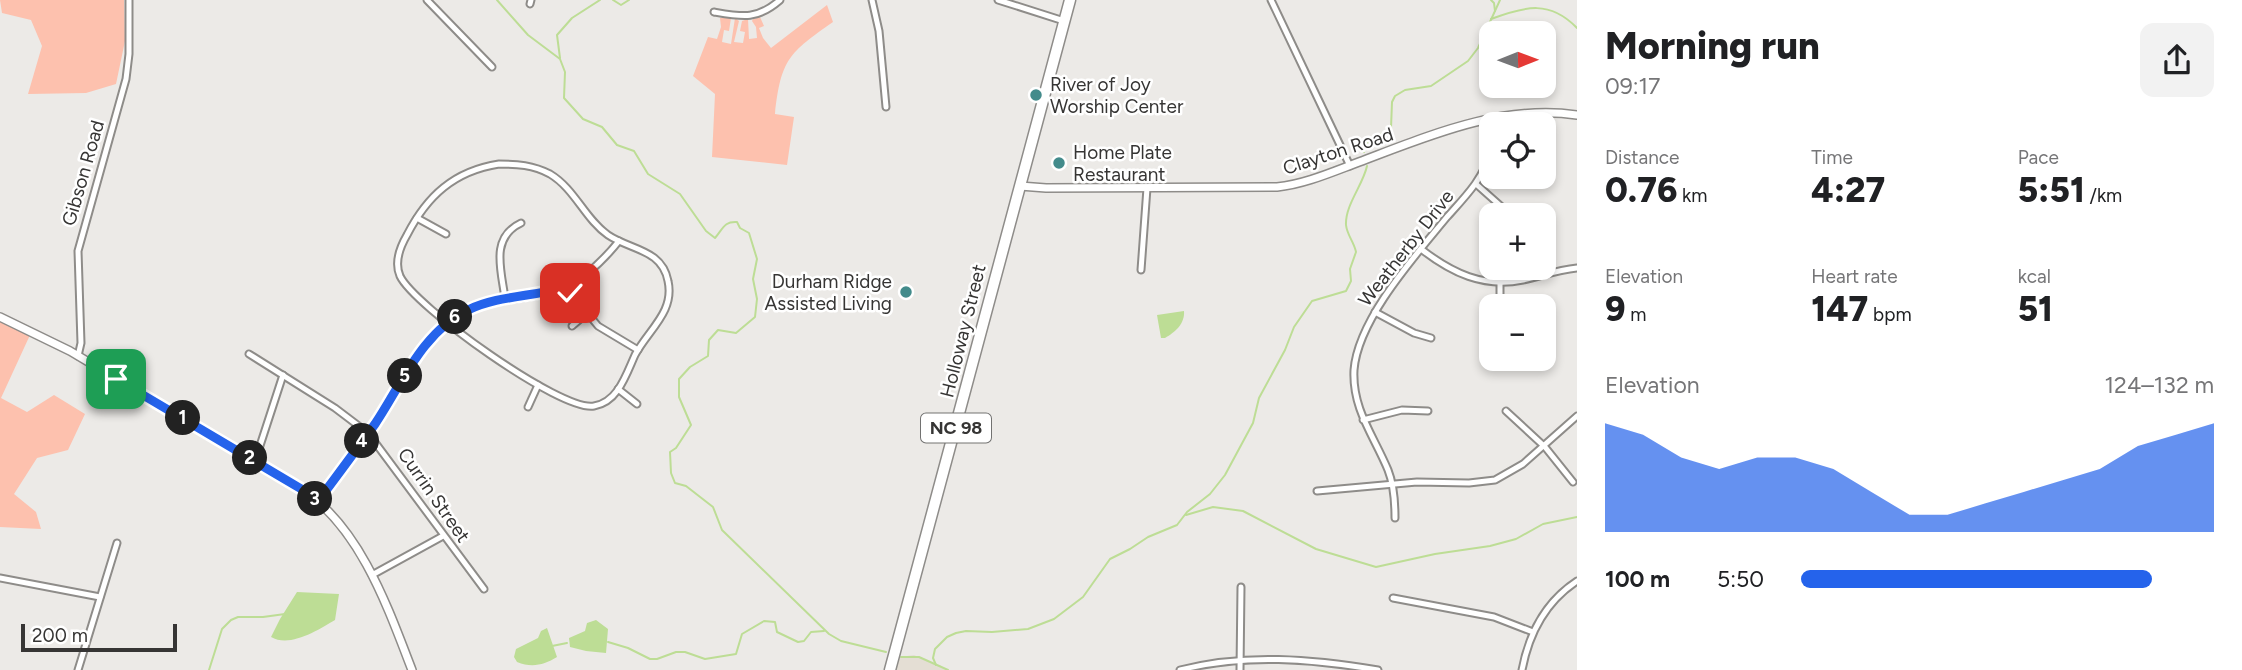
<!DOCTYPE html>
<html lang="en">
<head>
<meta charset="utf-8">
<style>
  :root { --surface:#fff; --page:#f2f2f2; --text:#202124; --muted:#757577; --accent:#2563eb }
  body { margin:0; font-family:Figtree,sans-serif; background:var(--page); color:var(--text); height:100vh; display:flex; flex-direction:column; font-size:26px; white-space:nowrap }
  * { box-sizing:border-box; margin:0 }
  p { font-size:23px; color:var(--muted) }
  .icon { flex:none; width:38px; height:38px; fill:none; stroke:currentColor; stroke-width:2; stroke-linecap:round; stroke-linejoin:round }
  .map { position:relative; flex:1; overflow:hidden }
  .panel { display:flex; flex-direction:column; background:var(--surface); width:665px }
  .panel>* { flex:none }
  .needle { width:46px; rotate:89deg }
  .buttons { position:absolute; left:1479px; top:21px; display:grid; gap:14px }
  .buttons a { display:grid; place-items:center; width:77px; height:77px; border-radius:14px; background:var(--surface); box-shadow:0 4px 10px #0003; font-size:35px }
  .scale { position:absolute; left:21px; bottom:18px; width:156px; box-sizing:border-box; padding-left:7px; border:4px solid #363534; border-top:0; font-size:19px; line-height:24px; white-space:nowrap; color:#363534; -webkit-text-stroke:5px #fff; paint-order:stroke }
  .pin { position:absolute; display:grid; place-items:center; width:60px; height:60px; color:#fff; margin:-30px; border-radius:14px; box-shadow:0 4px 10px #0006 }
  .km { position:absolute; width:35px; height:35px; margin:-18px; border-radius:50%; background:#222; color:#fff; font-size:19px; line-height:35px; text-align:center }
  .round { display:grid; place-items:center; flex:none; width:74px; height:74px; border-radius:14px; background:var(--page) }
  .headline { display:flex; align-items:center; justify-content:space-between; height:119px; padding:0 28px }
  h1 { font-size:38px; font-weight:800; line-height:52px }
  .metrics { display:grid; grid-template-columns:repeat(3,1fr); gap:10px; height:119px; padding:7px 28px }
  .metrics div { display:grid; align-content:center }
  .metrics b { font-size:35px; font-weight:800 }
  .metrics small { font-size:19px; font-weight:400 }
  .metrics p { font-size:19px }
  .chart { height:196px; padding:14px 28px }
  .chart p { display:flex; justify-content:space-between }
  .chart svg { width:100%; height:126px; margin-top:7px; fill:var(--accent); opacity:.7 }
  ul { padding:0 28px; list-style:none; font-size:23px }
  li { display:grid; grid-template-columns:112px 84px 1fr; align-items:center; height:52px }
  li i { height:18px; border-radius:9px; background:var(--accent) }
  main { display:flex; flex:1; min-height:0 }
  .map>svg:first-child { display:block }
  .built { fill:#e4ded4 }
  .green { fill:#fdc1ae }
  .water { fill:#bddd95 }
  .lines { fill:none; stroke-linecap:round; stroke-linejoin:round }
  .stream { stroke:#bddd95; stroke-width:2 }
  .street-casing { stroke:#8e8c89; stroke-width:9 }
  .secondary-casing { stroke:#8e8c89; stroke-width:10 }
  .highway-casing { stroke:#8e8c89; stroke-width:13 }
  .street { stroke:#fff; stroke-width:5 }
  .secondary { stroke:#fff; stroke-width:7 }
  .highway { stroke:#fff; stroke-width:10 }
  .route-casing { stroke:#fff; stroke-width:14 }
  .route { stroke:#2563eb; stroke-width:9 }
  .poi-dot { fill:#438b8b; stroke:#fff; stroke-width:2.5 }
  .labels { text-anchor:middle; dominant-baseline:central; stroke-width:5; stroke-linejoin:round; paint-order:stroke }
  .shield { fill:#fff; stroke:#727271; stroke-width:2 }
  .shield-label { font-size:18px; font-weight:bold; fill:#363534 }
  .poi-label { font-size:19px; fill:#363534; stroke:#fff; text-anchor:start }
  .street-label { font-size:19px; fill:#363534; stroke:#fff }
</style>
</head>
<body>
<main>
<div class="map">
<svg width="1577" height="670" viewBox="0 0 1577 670">
  <rect width="100%" height="100%" fill="#eceae7"/>
  <!-- built -->
  <polygon class="built" points="914,655 931,663 940,665 946,670 896,670 900,657"/>
  <!-- green -->
  <g class="green">
    <polygon points="0,0 124,0 125,41 116,84 86,93 28,94 42,46 31,20 2,13"/>
    <path d="M827,5L833,22C789,53 781,59 775,114L794,117L787,165L712,157L715,94L693,76L708,37L717,39L721,27L720,18H731L729,31L724,30L722,42L731,44L735,18L739,21L734,42L743,43L745,32L740,31L742,21L748,19L749,39L757,38L756,27L752,21L753,19L760,17L764,26L759,28L763,38L771,48Z"/>
    <polygon points="0,322 30,335 1,398 27,412 54,395 85,414 68,450 37,458 14,494 36,512 41,529 0,527"/>
  </g>
  <!-- water -->
  <g class="water">
    <path d="M1184,311C1185,324 1175,332 1165,338H1161L1157,315Z"/>
    <path d="M297,592L339,594L335,620C318,630 290,648 271,637L280,619Z"/>
    <polygon points="596,620 608,629 606,653 586,651 570,647 569,638 585,631 587,623"/>
    <path d="M547,628L557,657C544,665 532,668 517,662L514,657L516,649L538,638L541,631Z"/>
  </g>
  <g class="lines">
    <!-- stream -->
    <g class="stream">
      <path d="M497,0L528,35L560,59L565,72L564,98L583,119L602,127L617,145L634,151L648,174L680,194L706,231L715,238C723,229 724,221 737,222L740,228L749,233L757,259L753,279L757,299L755,317L736,333L718,330L709,340L708,356L690,367L679,379V397L691,425L676,448L670,452L671,473L675,483L686,486L713,507L722,530L829,634L841,641L886,652"/>
      <polyline points="613,0 621,5 629,0"/>
      <polyline points="1491,0 1494,3 1495,11"/>
      <path d="M1491,19C1526,6 1550,0 1577,28"/>
      <polyline points="560,58 557,35 572,18 600,0"/>
      <path d="M1364,152C1364,136 1382,137 1391,128L1392,102L1395,96L1405,90L1431,86L1468,61L1478,48L1500,0"/>
      <polyline points="1186,515 1213,507 1243,511 1316,549 1376,567 1435,554 1490,546 1516,539 1543,524 1577,517"/>
      <polyline points="608,642 628,648 650,659 657,659 676,652 685,652 705,659 736,654 742,634 764,621 775,622 777,632 798,642 804,641 811,632 824,631"/>
      <polyline points="552,646 567,643"/>
      <polyline points="901,657 919,657 948,670"/>
      <path d="M936,665L933,658L935,649L947,637L956,633L966,631L992,632L1028,629L1054,619L1083,597L1110,559L1130,549L1148,537L1177,525L1187,512L1210,494L1225,475L1253,423L1259,398L1285,350L1294,327L1312,301L1346,291L1351,281L1350,269L1356,252C1354,242 1347,235 1346,225C1345,205 1363,185 1367,166"/>
      <polyline points="209,670 222,629 231,620 238,617 263,617 285,614"/>
    </g>
    <defs>
      <g id="street">
        <polyline points="427,0 492,67"/>
        <polyline points="872,0 879,31 886,107"/>
        <polyline points="998,0 1064,21"/>
        <polyline points="1271,0 1350,166"/>
        <polyline points="530,4 531,0"/>
        <path d="M714,12C743,17 757,20 780,0"/>
        <path d="M499,164C517,164 533,165 550,174C575,189 585,219 608,235C630,250 662,249 668,281C675,312 648,330 635,355C626,375 618,402 594,406C561,412 414,306 400,276C394,262 400,247 407,235C427,196 454,171 499,164Z"/>
        <polyline points="1476,184 1503,208"/>
        <polyline points="417,218 446,234"/>
        <path d="M1421,249C1452,273 1483,288 1523,280C1541,276 1558,270 1577,268"/>
        <polyline points="1141,270 1147,188"/>
        <polyline points="1500,282 1500,306"/>
        <polyline points="566,287 598,326 638,350"/>
        <path d="M505,299C502,272 489,238 521,223"/>
        <polyline points="1375,312 1414,333 1431,338"/>
        <polyline points="572,326 586,314"/>
        <polyline points="249,354 335,408 368,433 484,589"/>
        <polyline points="78,356 81,343 78,251 126,79 129,54 129,0"/>
        <polyline points="618,389 637,404"/>
        <polyline points="528,407 538,385"/>
        <polyline points="1506,411 1545,447 1573,482"/>
        <polyline points="1363,420 1402,410 1428,411"/>
        <polyline points="255,461 283,375"/>
        <polyline points="1317,491 1417,482 1469,483 1495,480 1523,464 1577,416"/>
        <path d="M318,501C338,474 359,447 378,419C400,385 420,341 454,317C489,294 531,304 567,286C586,277 606,257 619,241"/>
        <path d="M1395,518C1395,502 1394,485 1388,470C1374,436 1352,409 1354,370C1358,319 1415,256 1447,217C1465,197 1484,178 1491,151"/>
        <polyline points="372,575 443,536"/>
        <polyline points="0,578 100,597"/>
        <polyline points="1393,598 1494,617 1533,632"/>
        <polyline points="78,670 117,543"/>
        <path d="M1180,670C1245,653 1312,659 1378,670"/>
        <polyline points="1240,670 1241,587"/>
        <path d="M1522,670C1529,633 1545,602 1577,581"/>
      </g>
      <g id="secondary">
        <path d="M1020,186L1046,188L1277,187C1305,184 1332,172 1359,162C1428,136 1501,104 1577,115"/>
        <path d="M0,317L70,351L303,490C361,529 388,608 412,670"/>
      </g>
      <polyline id="highway" points="890,670 1070,0"/>
    </defs>
    <!-- street casing -->
    <use href="#street" class="street-casing"/>
    <!-- secondary casing -->
    <use href="#secondary" class="secondary-casing"/>
    <!-- highway casing -->
    <use href="#highway" class="highway-casing"/>
    <!-- street -->
    <use href="#street" class="street"/>
    <!-- secondary -->
    <use href="#secondary" class="secondary"/>
    <!-- highway -->
    <use href="#highway" class="highway"/>
  </g>
  <g class="lines">
    <defs>
      <path id="route" d="M116,379L303,490L318,501C337,476 356,450 375,424C401,385 423,331 468,310C499,295 534,297 566,287L570,293"/>
    </defs>
    <!-- route casing -->
    <use href="#route" class="route-casing"/>
    <!-- route -->
    <use href="#route" class="route"/>
  </g>
  <!-- markers -->
  <g class="poi-dot">
    <circle cx="1036" cy="95" r="7"/>
    <circle cx="1059" cy="163" r="7"/>
    <circle cx="906" cy="292" r="7"/>
  </g>
  <g class="labels">
    <!-- shield labels -->
    <rect class="shield" x="921" y="413.5" width="70" height="29" rx="5"/>
    <g class="shield-label">
      <text x="956" y="428">NC 98</text>
    </g>
    <!-- poi labels -->
    <g class="poi-label">
      <text x="1050" y="84">River of Joy<tspan x="1050" dy="22">Worship Center</tspan></text>
      <text x="1073" y="152">Home Plate<tspan x="1073" dy="22">Restaurant</tspan></text>
      <text x="892" y="281" text-anchor="end">Durham Ridge<tspan x="892" dy="22">Assisted Living</tspan></text>
    </g>
    <!-- street labels -->
    <g class="street-label">
      <text transform="translate(1338 151) rotate(-18)">Clayton Road</text>
      <text transform="translate(83 173) rotate(-74)">Gibson Road</text>
      <text transform="translate(1406 248) rotate(-52)">Weatherby Drive</text>
      <text transform="translate(963 331) rotate(-76)">Holloway Street</text>
      <text transform="translate(434 495) rotate(55)">Currin Street</text>
    </g>
  </g>
</svg>
<div class="buttons">
<a><svg class="needle" viewBox="-14 -14 28 28"><path d="M0-13l5 13h-10z" fill="#e53935"/><path d="M0 13l5-13h-10z" fill="#757577"/></svg></a>
<a><svg class="icon" aria-label="locate" viewBox="0 0 24 24"><circle cx="12" cy="12" r="6"/><path d="M12 2v4M12 18v4M2 12h4M18 12h4"/></svg></a>
<a>+</a>
<a>−</a>
</div>
<div class="scale">200 m</div>
<div class="pin" style="left:116px;top:379px;background:#1e9e55"><svg class="icon" aria-label="arrive" viewBox="0 0 24 24"><path d="M6 21V4h12l-3 4 3 4H6"/></svg></div>
<div class="pin" style="left:570px;top:293px;background:#d93025"><svg class="icon" aria-label="check" viewBox="0 0 24 24"><path d="M5 12l5 5 9-10"/></svg></div>
<b class="km" style="left:183px;top:418px">1</b>
<b class="km" style="left:250px;top:458px">2</b>
<b class="km" style="left:315px;top:499px">3</b>
<b class="km" style="left:362px;top:441px">4</b>
<b class="km" style="left:405px;top:376px">5</b>
<b class="km" style="left:455px;top:317px">6</b>
</div>
<section class="panel">
<div class="headline"><div><h1>Morning run</h1><p>09:17</p></div><a class="round"><svg class="icon" aria-label="share" viewBox="0 0 24 24"><path d="M12 15V3M7 8l5-5 5 5M5 13v7h14v-7"/></svg></a></div>
<div class="metrics">
<div><p>Distance</p><b>0.76<small> km</small></b></div>
<div><p>Time</p><b>4:27</b></div>
<div><p>Pace</p><b>5:51<small> /km</small></b></div>
</div>
<div class="metrics">
<div><p>Elevation</p><b>9<small> m</small></b></div>
<div><p>Heart rate</p><b>147<small> bpm</small></b></div>
<div><p>kcal</p><b>51</b></div>
</div>
<div class="chart"><p><span>Elevation</span>124–132 m</p>
<svg viewBox="0 0 160 44" preserveAspectRatio="none"><path d="M0 44V6L10 10L20 18L30 22L40 18L50 18L60 22L70 30L80 38L90 38L100 34L110 30L120 26L130 22L140 14L150 10L160 6V44z"/></svg>
</div>
<ul>
<li><b>100 m</b>5:50<i style="width:85%"></i></li>
</ul>
</section>
</main>
</body>
</html>
